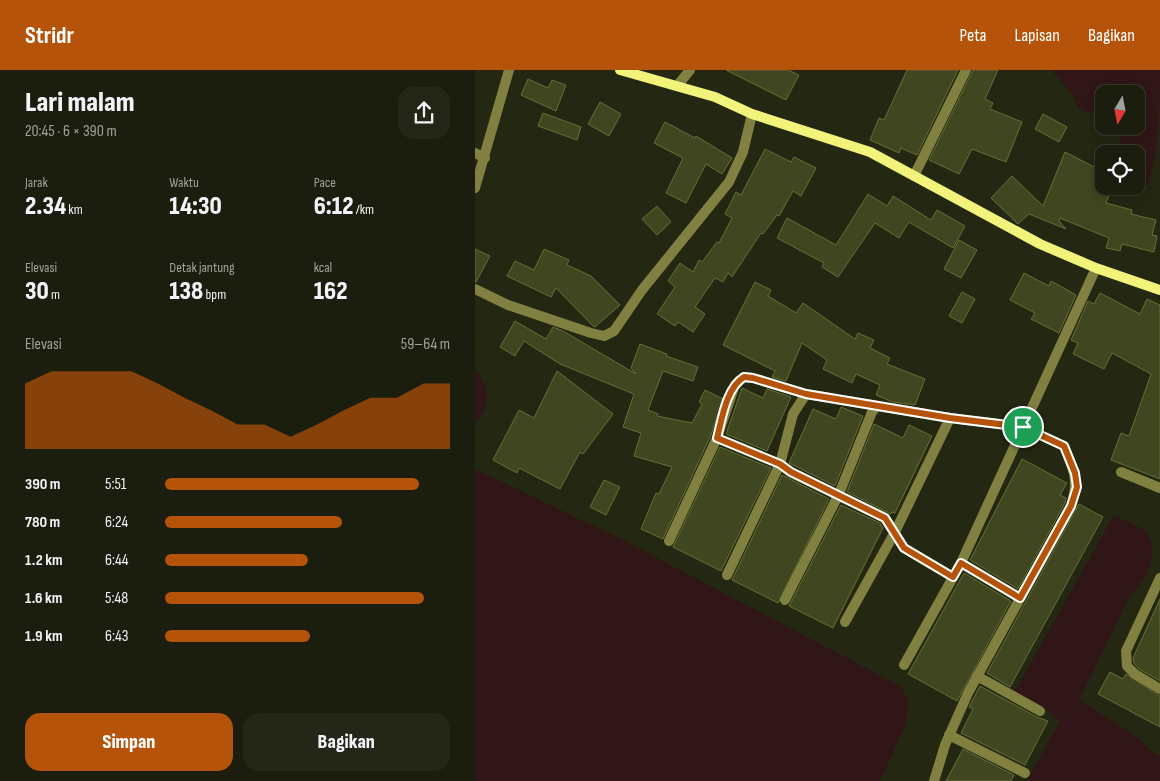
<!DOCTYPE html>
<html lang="id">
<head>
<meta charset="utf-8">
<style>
  :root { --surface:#1b1d0e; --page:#242617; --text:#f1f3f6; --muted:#a0a29e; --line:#393b2e; --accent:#b45309 }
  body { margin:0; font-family:"Sofia Sans Condensed",sans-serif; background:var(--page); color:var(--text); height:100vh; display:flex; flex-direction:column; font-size:19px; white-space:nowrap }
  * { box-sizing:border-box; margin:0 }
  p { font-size:16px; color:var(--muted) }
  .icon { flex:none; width:28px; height:28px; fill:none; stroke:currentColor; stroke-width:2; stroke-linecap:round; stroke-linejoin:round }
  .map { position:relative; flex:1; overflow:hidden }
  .sheet { display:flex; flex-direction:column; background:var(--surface); width:475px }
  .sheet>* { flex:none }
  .needle { width:32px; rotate:190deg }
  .controls { position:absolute; left:620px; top:15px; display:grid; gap:10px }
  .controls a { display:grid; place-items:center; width:50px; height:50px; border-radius:10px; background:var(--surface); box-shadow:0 2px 12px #0003,0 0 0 1px var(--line); font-size:25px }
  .pin { position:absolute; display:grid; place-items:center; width:42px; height:42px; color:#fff; margin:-21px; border:2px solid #fff; border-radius:50%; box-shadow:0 1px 5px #0007 }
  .round { display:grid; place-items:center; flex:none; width:52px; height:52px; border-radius:15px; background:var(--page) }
  .headline { display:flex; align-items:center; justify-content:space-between; height:85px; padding:0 25px }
  h1 { font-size:28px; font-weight:800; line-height:38px }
  .figures { display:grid; grid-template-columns:repeat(3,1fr); gap:8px; height:85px; padding:5px 25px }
  .figures div { display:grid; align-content:center }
  .figures b { font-size:25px; font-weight:800 }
  .figures small { font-size:14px; font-weight:400 }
  .figures p { font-size:14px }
  .chart { height:140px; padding:10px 25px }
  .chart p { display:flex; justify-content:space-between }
  .chart svg { width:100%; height:90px; margin-top:5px; fill:var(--accent); opacity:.7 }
  .cta { display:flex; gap:10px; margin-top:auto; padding:10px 25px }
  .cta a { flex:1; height:58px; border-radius:15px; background:var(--accent); color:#fff; font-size:20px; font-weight:800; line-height:58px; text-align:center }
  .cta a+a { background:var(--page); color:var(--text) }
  ul { padding:0 25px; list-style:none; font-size:16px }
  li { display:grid; grid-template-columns:80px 60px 1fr; align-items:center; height:38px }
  li i { height:12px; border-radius:6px; background:var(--accent) }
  header { display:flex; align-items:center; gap:30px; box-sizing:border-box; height:70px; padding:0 25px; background:var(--accent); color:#fff }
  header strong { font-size:24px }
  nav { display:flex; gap:28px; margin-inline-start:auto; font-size:18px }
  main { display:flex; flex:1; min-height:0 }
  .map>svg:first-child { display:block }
  .green { fill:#301617 }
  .building { fill:#3f4620; stroke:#657034 }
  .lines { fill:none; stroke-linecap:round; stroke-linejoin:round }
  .street { stroke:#808141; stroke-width:10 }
  .secondary { stroke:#f2f37a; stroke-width:10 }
  .route-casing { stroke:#fff; stroke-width:10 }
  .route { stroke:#b45309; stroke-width:6 }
</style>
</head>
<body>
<header>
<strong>Stridr</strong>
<nav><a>Peta</a><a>Lapisan</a><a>Bagikan</a></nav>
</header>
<main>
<section class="sheet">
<div class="headline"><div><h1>Lari malam</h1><p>20:45 · 6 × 390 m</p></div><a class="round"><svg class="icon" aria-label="share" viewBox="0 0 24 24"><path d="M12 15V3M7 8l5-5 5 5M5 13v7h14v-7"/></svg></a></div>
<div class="figures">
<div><p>Jarak</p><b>2.34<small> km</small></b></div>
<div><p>Waktu</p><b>14:30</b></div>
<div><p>Pace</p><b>6:12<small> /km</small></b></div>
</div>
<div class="figures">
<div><p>Elevasi</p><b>30<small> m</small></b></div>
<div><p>Detak jantung</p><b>138<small> bpm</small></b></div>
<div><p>kcal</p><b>162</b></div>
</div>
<div class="chart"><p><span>Elevasi</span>59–64 m</p>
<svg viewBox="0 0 160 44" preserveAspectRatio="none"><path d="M0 44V12L10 6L20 6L30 6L40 6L50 12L60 19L70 25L80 32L90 32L100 38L110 32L120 25L130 19L140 19L150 12L160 12V44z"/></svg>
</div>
<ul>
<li><b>390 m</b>5:51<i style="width:89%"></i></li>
<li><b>780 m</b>6:24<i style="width:62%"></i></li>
<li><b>1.2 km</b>6:44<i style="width:50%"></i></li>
<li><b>1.6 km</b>5:48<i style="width:91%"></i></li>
<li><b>1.9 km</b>6:43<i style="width:51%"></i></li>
</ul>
<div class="cta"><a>Simpan</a><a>Bagikan</a></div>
</section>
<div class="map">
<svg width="685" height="711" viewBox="0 0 685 711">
  <rect width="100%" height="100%" fill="#242712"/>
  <!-- green -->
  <g class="green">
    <path d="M576,0H685C685,34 685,94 669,120L658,116H661V84H641L647,63L645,56H661V24H629V46L605,40L595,21Z"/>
    <path d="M0,300C18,319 14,336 0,355Z"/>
    <polygon points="0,399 148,470 425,616 434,631 431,654 405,711 0,711"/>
    <polygon points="639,445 670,460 677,473 677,489 671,505 654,528 604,630 658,664 677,682 685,686 685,711 552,711 585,651 562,633 539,623"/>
  </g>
  <!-- building -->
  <g class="building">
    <polygon points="251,0 313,0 324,5 311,30"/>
    <polygon points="432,0 483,0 442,85 426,78 424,83 395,70 404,48 409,50"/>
    <polygon points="498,0 523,0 510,29 518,33 515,39 547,52 531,92 497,79 484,104 454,90"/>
    <polygon points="53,9 73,18 77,10 91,15 81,41 46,25"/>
    <polygon points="125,32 146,44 134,66 113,54"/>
    <polygon points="68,43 106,57 102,70 63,56"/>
    <polygon points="568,44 592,57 584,72 560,59"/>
    <polygon points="190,52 220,68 221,66 257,88 247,104 231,94 211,133 191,123 208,88 179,73"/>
    <polygon points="290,79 316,92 319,87 341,98 326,126 318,121 304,146 302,145 288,164 286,163 257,207 253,203 248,212 240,208 220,237 230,244 218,262 203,252 200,256 182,244 200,217 193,211 205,193 218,202 224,190 227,192 242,172 244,173 257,148 250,144 261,122 266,125"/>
    <polygon points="590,82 629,102 629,116 637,116 631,133 657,140 656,144 681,150 677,165 682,166 679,182 647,174 645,181 631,178 634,168 585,148 584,151 591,159 554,144 543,154 516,128 537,106 568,136"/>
    <polygon points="393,124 412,136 418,126 456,150 462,140 490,156 478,178 434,152 424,168 400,153 363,207 347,197 349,193 302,168 312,148 361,175"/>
    <polygon points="182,136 196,152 182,165 167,149"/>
    <polygon points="484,170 502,180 486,208 469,199"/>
    <polygon points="0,179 15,186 1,212 0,212"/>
    <polygon points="69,179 94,190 92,195 116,206 145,235 120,257 118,256 81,218 76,227 32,206 40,191 59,200"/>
    <polygon points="549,203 574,216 576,211 601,225 584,263 556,249 560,243 535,230"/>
    <polygon points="280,212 296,220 293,226 321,243 328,233 380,269 383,263 399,270 395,278 415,288 412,294 450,309 440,335 418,332 401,325 405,315 381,304 377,313 348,299 352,290 327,273 311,311 297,307 300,301 248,275"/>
    <polygon points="487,222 500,229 487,253 474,246"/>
    <polygon points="625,223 665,244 672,229 685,235 685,409 636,390 646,363 654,366 676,304 637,283 629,299 598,284 603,273 596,270 613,231 619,234"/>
    <polygon points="40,251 71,269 78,257 88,261 161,304 156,298 165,274 192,284 191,286 223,297 218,311 188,301 173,340 183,344 182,346 217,353 227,334 224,332 230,320 248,329 236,365 188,469 166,459 181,423 184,424 197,397 159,386 166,363 148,357 159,324 85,294 49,271 40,286 25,277"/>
    <polygon points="82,301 138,344 108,384 105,382 85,419 44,398 42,403 18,390 44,340 59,348"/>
    <polygon points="267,318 288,328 292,319 316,327 292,381 251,364"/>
    <polygon points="366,337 388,346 360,416 314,393 338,339 361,349"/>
    <polygon points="399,354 428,368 434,355 457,366 420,443 417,442 416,444 372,422"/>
    <polygon points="245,377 296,398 246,501 198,477"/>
    <polygon points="547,389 592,413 585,425 591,428 590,433 543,519 495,490"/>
    <polygon points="307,405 354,429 303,533 257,510"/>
    <polygon points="129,410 145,417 131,445 115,437"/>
    <polygon points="604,434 628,447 535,617 512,603"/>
    <polygon points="366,435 405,453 408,458 358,558 314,536"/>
    <polygon points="489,503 536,531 482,631 433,604"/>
    <polygon points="685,529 685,611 664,599 659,593 658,588"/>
    <polygon points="635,602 648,609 651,604 685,626 685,657 623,624"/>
    <polygon points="505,616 562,647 573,651 550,695 486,663 498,639 494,637"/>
    <polygon points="488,679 539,705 536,711 471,711"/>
  </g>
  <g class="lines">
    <!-- street -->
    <g class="street">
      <polyline points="202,16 215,0"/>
      <polyline points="0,83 10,88"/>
      <polyline points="439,106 491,0"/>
      <polyline points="0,118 34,0"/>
      <polyline points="0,219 33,235 116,263 129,266 139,261 167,220 254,112 268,82 277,44"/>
      <polyline points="242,368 305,394 315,402 410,448 429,478 478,507"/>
      <polyline points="646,402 685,418"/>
      <polyline points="194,471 242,368 260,315 269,307 278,308 331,324 475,348"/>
      <polyline points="486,493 545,528"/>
      <polyline points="252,505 305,394 318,344 331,324"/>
      <polyline points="685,508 651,581 652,596 660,604 685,619"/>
      <polyline points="310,530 364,424 397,342 402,336"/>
      <path d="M370,552L420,462L475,348L548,357L589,376C599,401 604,410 596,436L493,623L470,675L459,711"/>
      <polyline points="429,595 486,493 621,198"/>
      <polyline points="502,606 565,641"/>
      <polyline points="474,665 550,703"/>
    </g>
    <!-- secondary -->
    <polyline class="secondary" points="145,0 240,27 277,44 395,82 565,174 621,198 685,220"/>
  </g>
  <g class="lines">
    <defs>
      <path id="route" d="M269,307L278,308L331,324L475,348L548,357L589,376L600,403L602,417L596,436L545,528L486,493L478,507L429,478L410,448L316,402L305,394L242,368C247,349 251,318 269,307Z"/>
    </defs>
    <!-- route casing -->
    <use href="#route" class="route-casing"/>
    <!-- route -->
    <use href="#route" class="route"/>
  </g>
</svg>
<div class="controls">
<a><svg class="needle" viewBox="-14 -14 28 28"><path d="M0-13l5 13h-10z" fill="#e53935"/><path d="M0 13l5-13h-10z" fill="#a0a29e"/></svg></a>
<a><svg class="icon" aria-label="locate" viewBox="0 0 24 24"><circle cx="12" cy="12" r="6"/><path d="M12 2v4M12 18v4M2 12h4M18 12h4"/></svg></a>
</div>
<div class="pin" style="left:548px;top:357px;background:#1e9e55"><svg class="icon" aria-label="arrive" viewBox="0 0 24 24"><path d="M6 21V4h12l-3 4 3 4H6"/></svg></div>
</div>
</main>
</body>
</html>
